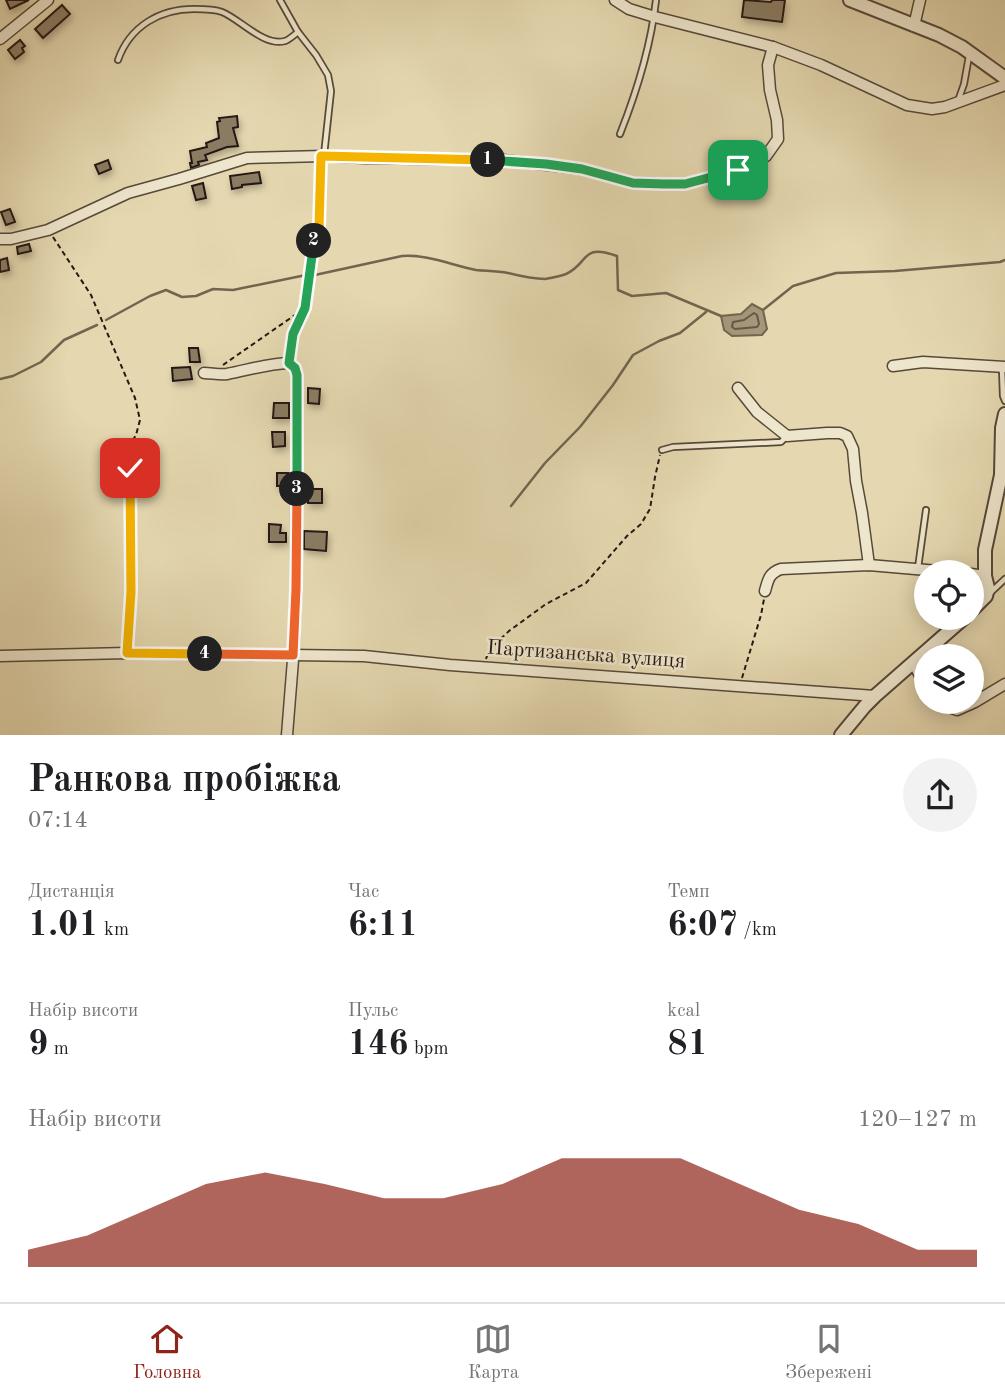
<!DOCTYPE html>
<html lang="uk">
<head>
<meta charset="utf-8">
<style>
  :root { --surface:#fff; --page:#f2f2f2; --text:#202124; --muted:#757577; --line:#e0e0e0; --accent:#8f2418 }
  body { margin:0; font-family:"Old Standard TT",serif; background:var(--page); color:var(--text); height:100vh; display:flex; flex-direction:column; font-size:26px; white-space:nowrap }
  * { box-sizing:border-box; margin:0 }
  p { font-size:23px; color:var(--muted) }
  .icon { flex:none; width:38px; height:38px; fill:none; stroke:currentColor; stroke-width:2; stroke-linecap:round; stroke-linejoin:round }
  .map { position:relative; height:735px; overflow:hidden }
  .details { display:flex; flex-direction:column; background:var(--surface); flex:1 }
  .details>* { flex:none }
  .buttons { position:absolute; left:914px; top:560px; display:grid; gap:14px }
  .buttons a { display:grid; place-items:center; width:70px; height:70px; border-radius:50%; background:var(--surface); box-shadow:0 4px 18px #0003; font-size:35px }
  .pin { position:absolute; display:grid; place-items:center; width:60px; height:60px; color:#fff; margin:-30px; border-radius:14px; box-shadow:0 4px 10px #0006 }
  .km { position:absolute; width:35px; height:35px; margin:-18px; border-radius:50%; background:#222; color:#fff; font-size:19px; line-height:35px; text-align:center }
  .round { display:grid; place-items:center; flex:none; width:74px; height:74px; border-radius:37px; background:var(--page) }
  .head { display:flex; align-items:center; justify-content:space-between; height:119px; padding:0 28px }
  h1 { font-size:38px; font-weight:700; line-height:52px }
  .metrics { display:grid; grid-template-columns:repeat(3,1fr); gap:10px; height:119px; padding:7px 28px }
  .metrics div { display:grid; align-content:center }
  .metrics b { font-size:35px; font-weight:700 }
  .metrics small { font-size:19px; font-weight:400 }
  .metrics p { font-size:19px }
  .chart { height:196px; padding:14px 28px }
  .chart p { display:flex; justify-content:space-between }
  .chart svg { width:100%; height:126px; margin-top:7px; fill:var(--accent); opacity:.7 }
  .tab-bar { display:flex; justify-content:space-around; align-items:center; height:98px; border-top:2px solid var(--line); background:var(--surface); font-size:19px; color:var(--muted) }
  .tab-bar a { display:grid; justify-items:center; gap:4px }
  .tab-bar .current { color:var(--accent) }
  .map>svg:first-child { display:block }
  .water { fill:#a4977a; stroke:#726550; stroke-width:2 }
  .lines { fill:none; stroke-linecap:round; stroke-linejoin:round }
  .shore { stroke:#655846; stroke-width:2 }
  .stream { stroke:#726550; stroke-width:2.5 }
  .building { fill:#897c64; stroke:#261912; stroke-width:2; filter:url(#shadow) }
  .service-casing { stroke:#56493a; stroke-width:8 }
  .minor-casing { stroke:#56493a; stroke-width:13 }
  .tertiary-casing { stroke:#56493a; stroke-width:16 }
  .path { stroke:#261912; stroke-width:2; stroke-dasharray:5 3.5; stroke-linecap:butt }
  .service { stroke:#eee6cc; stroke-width:4.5 }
  .minor { stroke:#eee6cc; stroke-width:10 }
  .tertiary { stroke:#eee6cc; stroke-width:12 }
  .split-1-casing { stroke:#fff; stroke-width:14 }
  .split-2-casing { stroke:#fff; stroke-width:14 }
  .split-3-casing { stroke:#fff; stroke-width:14 }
  .split-4-casing { stroke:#fff; stroke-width:14 }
  .split-5-casing { stroke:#fff; stroke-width:14 }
  .split-1 { stroke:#22a559; stroke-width:9 }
  .split-2 { stroke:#f5b400; stroke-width:9 }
  .split-3 { stroke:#22a559; stroke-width:9 }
  .split-4 { stroke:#f0652b; stroke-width:9 }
  .split-5 { stroke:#f5b400; stroke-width:9 }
  .labels { text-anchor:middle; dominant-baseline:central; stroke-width:5; stroke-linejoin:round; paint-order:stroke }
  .street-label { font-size:21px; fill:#261912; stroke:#eee6cc }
</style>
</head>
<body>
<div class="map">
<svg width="1005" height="735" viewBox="0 0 1005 735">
  <defs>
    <filter id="shadow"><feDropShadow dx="2" dy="4" stdDeviation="3.5" flood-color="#0004"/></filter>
  </defs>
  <rect width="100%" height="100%" fill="#e5d8b0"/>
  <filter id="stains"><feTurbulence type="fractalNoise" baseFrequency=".00286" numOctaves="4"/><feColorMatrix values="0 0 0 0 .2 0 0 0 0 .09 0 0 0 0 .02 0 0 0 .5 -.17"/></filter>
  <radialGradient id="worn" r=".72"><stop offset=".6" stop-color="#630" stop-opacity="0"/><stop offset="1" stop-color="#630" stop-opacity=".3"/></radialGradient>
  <!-- water -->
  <polygon class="water" points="752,304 763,310 767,329 762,335 732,336 724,330 721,316 741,314"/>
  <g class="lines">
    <!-- shore -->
    <polygon class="shore" points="754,313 757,315 759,324 757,327 735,329 732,327 733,322 744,320"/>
    <!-- stream -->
    <g class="stream">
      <path d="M315,275L402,256C427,254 451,265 476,270C486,271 497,271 508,273C520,276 533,279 545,279C551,278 561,276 566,274C590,263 580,243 617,256L618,290L632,296L666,293L721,316"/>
      <polyline points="763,310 793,286 836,273 895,271 1000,262 1005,260"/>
      <polyline points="106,320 150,296 166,290 182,297 196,296 213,289 233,290 306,275"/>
      <polyline points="0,379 13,376 41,362 64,340 97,325"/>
      <polyline points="511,506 545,463 580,427 613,385 633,355 659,341 680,333 706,312"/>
    </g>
  </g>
  <!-- building -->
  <g class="building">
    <polygon points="6,0 29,0 10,9"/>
    <polygon points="744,0 771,2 772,0 785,0 782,22 742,17"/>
    <polygon points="62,5 70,14 43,38 35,29"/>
    <polygon points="20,40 25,46 22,48 24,52 15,59 8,50"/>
    <polygon points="237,116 238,127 233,128 238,146 227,147 205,155 207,160 198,162 199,165 191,168 190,163 192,163 190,151 207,147 206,143 219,138 217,122 220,121 219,118"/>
    <polygon points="108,160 111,169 99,174 95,165"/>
    <polygon points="259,172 261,183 242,185 242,187 232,189 230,176"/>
    <polygon points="203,183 206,198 196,200 192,186"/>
    <polygon points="10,209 15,222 6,225 1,212"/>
    <polygon points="29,244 31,251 18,254 17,247"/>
    <polygon points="7,258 9,270 0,272 0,260"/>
    <polygon points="189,348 198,348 200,362 190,362"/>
    <polygon points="190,367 192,379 173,381 172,368"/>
    <polygon points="308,388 320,389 319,404 308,403"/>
    <polygon points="274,403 289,403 289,418 273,418"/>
    <polygon points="272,432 285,432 285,446 273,447"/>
    <rect x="277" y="473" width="11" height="13"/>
    <rect x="308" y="489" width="14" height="14"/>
    <polygon points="269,524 281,525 280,533 286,533 286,542 269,542"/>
    <polygon points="304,531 327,532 326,551 304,549"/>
  </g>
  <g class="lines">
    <defs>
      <g id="service">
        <polyline points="280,0 298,32 316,55 328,75 331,91 324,155"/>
        <path d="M118,60C130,26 160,9 194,9C203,9 214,9 222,12C240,19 264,47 285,41C289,40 294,35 298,32"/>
        <polyline points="958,101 964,84 969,56"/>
        <path d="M620,134C637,91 651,46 656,0"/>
        <polyline points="1002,368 1003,396 1005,401"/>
        <polyline points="662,450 673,447 781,442 787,436"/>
        <polyline points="918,568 926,510"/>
        <polyline points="990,593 1005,579"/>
      </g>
      <g id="minor">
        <polyline points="615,0 629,9 655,17 773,47 821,65 907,105 932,109 945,107 1005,85"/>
        <polyline points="914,26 920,0"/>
        <polyline points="0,39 48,0"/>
        <polyline points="0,239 11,239 48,230 128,193 179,179 247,158 324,156 365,158 503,160 582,169 633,183 685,184 709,178 739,170 766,156 778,139 777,120 770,90 768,65 773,47"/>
        <polyline points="893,366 923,362 1005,367"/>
        <path d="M204,373C211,373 220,375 227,374C248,370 266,364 289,363L295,368L297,375L296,589L293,660L287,735"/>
        <polyline points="738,388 757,412 787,436 827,433 840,433 847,436 853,449 856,481 862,513 869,565"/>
        <polyline points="971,574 985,576"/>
        <path d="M765,591C768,580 769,573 781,569L869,565L950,572"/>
        <polyline points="0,656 127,653 364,656 450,665 875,696"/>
        <polyline points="913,662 926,687"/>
        <polyline points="940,702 943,705 957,710 975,702 1005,684"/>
      </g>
      <g id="tertiary">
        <polyline points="850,0 939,35 962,47 1005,78"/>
        <polyline points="971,611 986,596 988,588 985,576 985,550 1001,475 1002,428 1005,414"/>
        <polyline points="841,735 865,706 875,696 964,618"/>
      </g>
    </defs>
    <!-- service casing -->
    <use href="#service" class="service-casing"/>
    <!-- minor casing -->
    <use href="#minor" class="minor-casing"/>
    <!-- tertiary casing -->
    <use href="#tertiary" class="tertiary-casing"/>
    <!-- path -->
    <g class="path">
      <polyline points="53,237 91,295 135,398 140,420 136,435 130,445 131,592 127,645"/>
      <polyline points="290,353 293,334 305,309"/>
      <polyline points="223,365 305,308 313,246 319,228 320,167"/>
      <polyline points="486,659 489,650 509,631 546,604 586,583 627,536 641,524 650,509 655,477 660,455"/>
      <polyline points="742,678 761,615 764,599"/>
    </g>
    <!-- service -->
    <use href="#service" class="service"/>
    <!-- minor -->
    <use href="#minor" class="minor"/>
    <!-- tertiary -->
    <use href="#tertiary" class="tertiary"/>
  </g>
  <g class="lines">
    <defs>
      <polyline id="split-1" points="488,160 546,164 582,169 633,183 664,184 685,184 738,170"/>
      <polyline id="split-2" points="314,241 319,228 321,156 488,160"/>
      <polyline id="split-3" points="297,489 297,375 295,368 289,363 293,334 305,308 314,241"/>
      <polyline id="split-4" points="205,654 293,655 296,589 297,489"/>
      <polyline id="split-5" points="130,468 131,592 127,653 205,654"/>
    </defs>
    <!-- split-1 casing -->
    <use href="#split-1" class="split-1-casing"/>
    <!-- split-2 casing -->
    <use href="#split-2" class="split-2-casing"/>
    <!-- split-3 casing -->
    <use href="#split-3" class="split-3-casing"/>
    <!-- split-4 casing -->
    <use href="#split-4" class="split-4-casing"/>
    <!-- split-5 casing -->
    <use href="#split-5" class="split-5-casing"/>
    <!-- split-1 -->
    <use href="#split-1" class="split-1"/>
    <!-- split-2 -->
    <use href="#split-2" class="split-2"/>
    <!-- split-3 -->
    <use href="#split-3" class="split-3"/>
    <!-- split-4 -->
    <use href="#split-4" class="split-4"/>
    <!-- split-5 -->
    <use href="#split-5" class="split-5"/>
  </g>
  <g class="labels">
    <!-- street labels -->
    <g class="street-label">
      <text transform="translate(586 655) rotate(4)">Партизанська вулиця</text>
    </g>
  </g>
  <rect width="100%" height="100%" filter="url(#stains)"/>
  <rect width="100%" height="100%" fill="url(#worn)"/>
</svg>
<div class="buttons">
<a><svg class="icon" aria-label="locate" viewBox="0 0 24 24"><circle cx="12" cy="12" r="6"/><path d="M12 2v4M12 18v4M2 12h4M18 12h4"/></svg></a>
<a><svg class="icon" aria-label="layers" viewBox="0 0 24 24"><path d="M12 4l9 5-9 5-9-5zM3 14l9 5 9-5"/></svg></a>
</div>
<div class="pin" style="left:738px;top:170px;background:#1e9e55"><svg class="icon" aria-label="arrive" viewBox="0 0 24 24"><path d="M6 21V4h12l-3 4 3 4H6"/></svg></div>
<div class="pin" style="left:130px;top:468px;background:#d93025"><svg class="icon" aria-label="check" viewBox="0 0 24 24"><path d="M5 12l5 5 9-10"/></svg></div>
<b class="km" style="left:488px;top:160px">1</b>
<b class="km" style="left:314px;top:241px">2</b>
<b class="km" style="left:297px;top:489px">3</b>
<b class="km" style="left:205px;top:654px">4</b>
</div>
<section class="details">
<div class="head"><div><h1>Ранкова пробіжка</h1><p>07:14</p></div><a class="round"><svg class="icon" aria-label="share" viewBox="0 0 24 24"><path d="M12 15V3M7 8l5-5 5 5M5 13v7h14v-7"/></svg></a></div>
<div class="metrics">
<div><p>Дистанція</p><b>1.01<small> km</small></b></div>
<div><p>Час</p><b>6:11</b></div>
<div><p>Темп</p><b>6:07<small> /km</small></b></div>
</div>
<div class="metrics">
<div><p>Набір висоти</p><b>9<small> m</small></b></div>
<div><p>Пульс</p><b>146<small> bpm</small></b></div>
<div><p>kcal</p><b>81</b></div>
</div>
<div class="chart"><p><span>Набір висоти</span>120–127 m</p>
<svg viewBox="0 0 160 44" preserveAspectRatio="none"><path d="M0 44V38L10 33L20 24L30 15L40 11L50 15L60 20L70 20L80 15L90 6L100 6L110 6L120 15L130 24L140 29L150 38L160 38V44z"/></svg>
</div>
</section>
<nav class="tab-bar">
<a class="current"><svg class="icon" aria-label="home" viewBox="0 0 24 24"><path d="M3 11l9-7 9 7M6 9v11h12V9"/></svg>Головна</a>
<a><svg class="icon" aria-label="map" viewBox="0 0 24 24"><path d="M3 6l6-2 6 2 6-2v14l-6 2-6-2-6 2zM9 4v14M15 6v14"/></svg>Карта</a>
<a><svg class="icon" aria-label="saved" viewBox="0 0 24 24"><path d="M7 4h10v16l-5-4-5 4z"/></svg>Збережені</a>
</nav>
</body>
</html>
